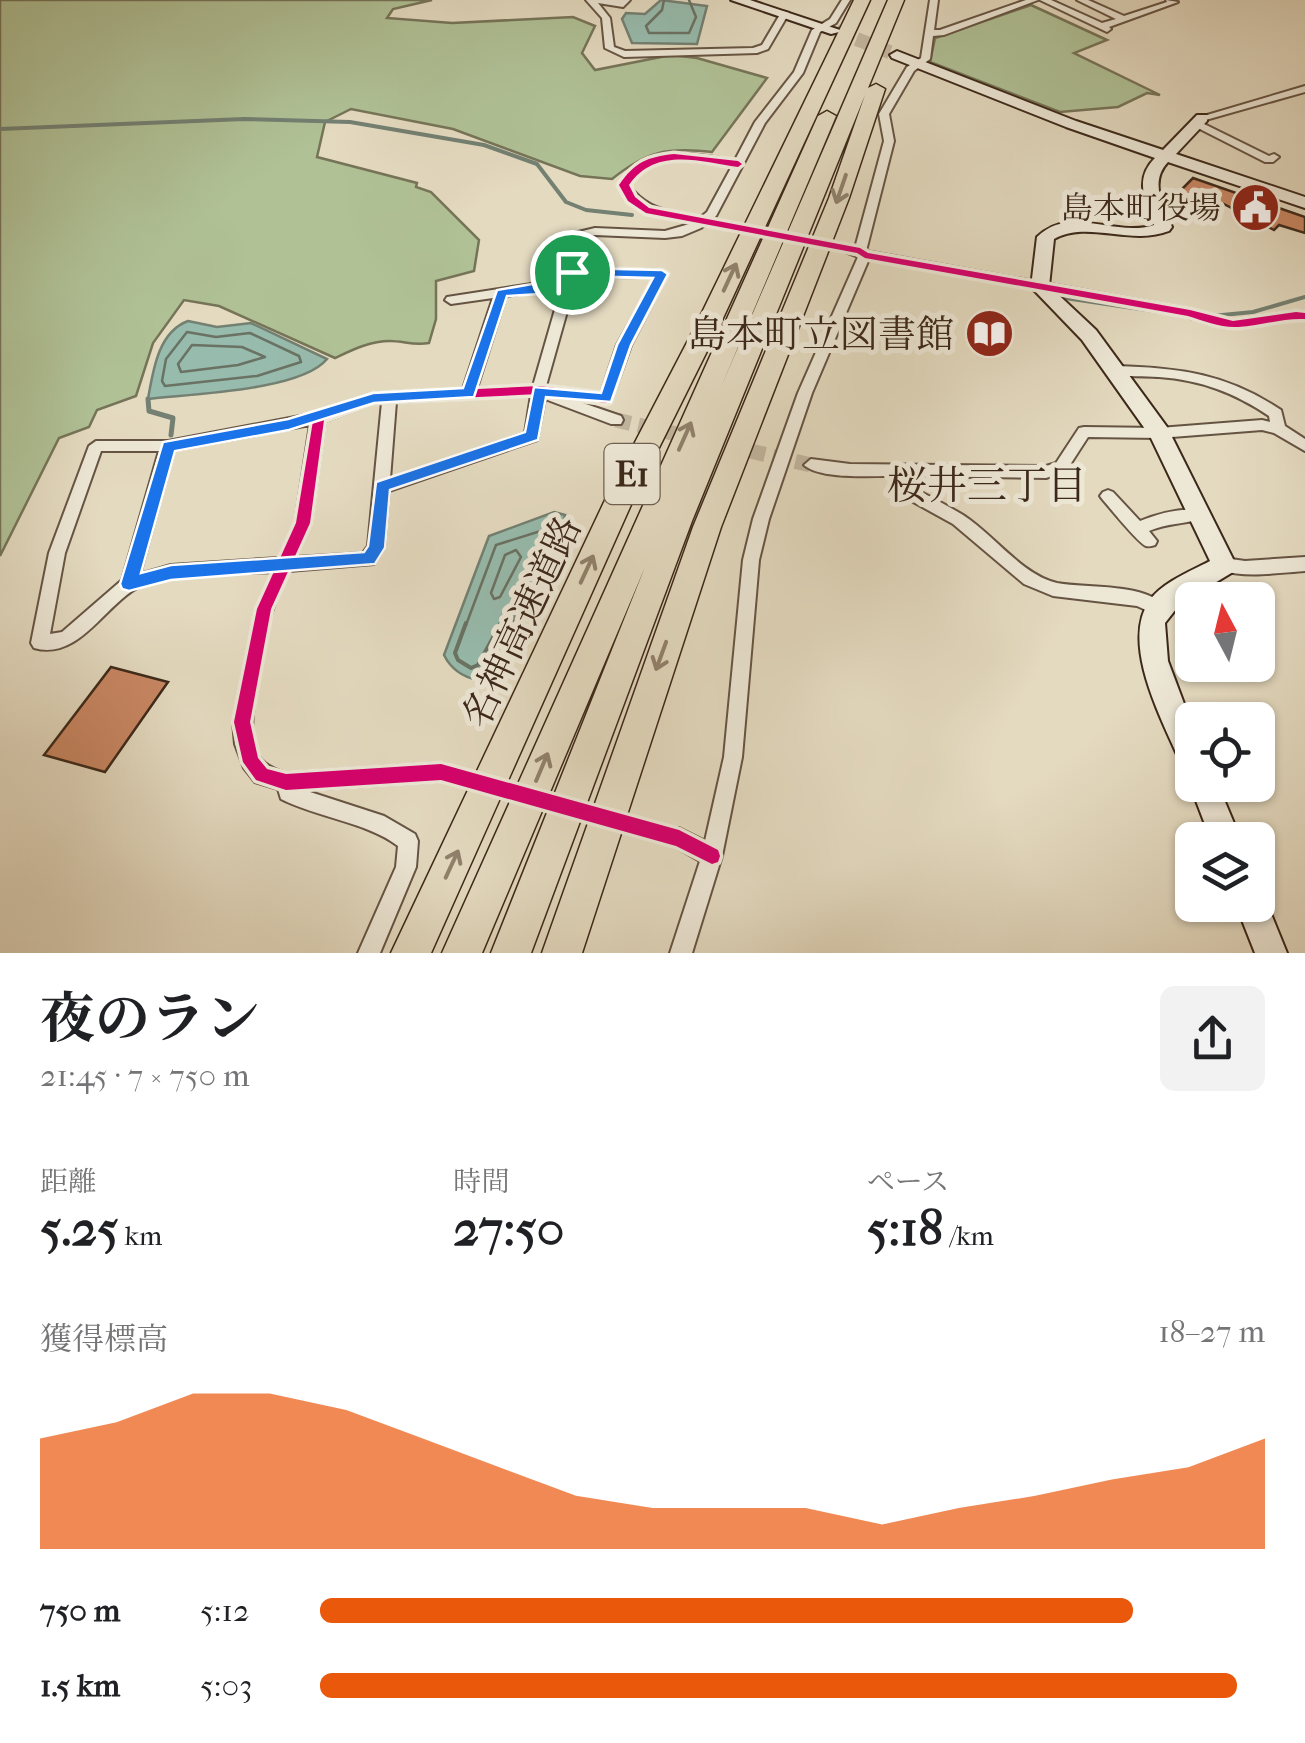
<!DOCTYPE html>
<html lang="ja">
<head>
<meta charset="utf-8">
<style>
  :root { --surface:#fff; --page:#f2f2f2; --text:#202124; --muted:#757577; --accent:#ea580c }
  body { margin:0; font-family:"IM FELL French Canon","Noto Serif JP",serif; background:var(--page); color:var(--text); height:100vh; display:flex; flex-direction:column; font-size:38px; white-space:nowrap }
  * { box-sizing:border-box; margin:0 }
  p { font-size:32px; color:var(--muted) }
  .icon { flex:none; width:55px; height:55px; fill:none; stroke:currentColor; stroke-width:2; stroke-linecap:round; stroke-linejoin:round }
  .map { position:relative; height:953px; overflow:hidden }
  .drawer { display:flex; flex-direction:column; background:var(--surface); flex:1 }
  .drawer>* { flex:none }
  .needle { width:65px; rotate:353deg }
  .controls { position:absolute; left:1175px; top:582px; display:grid; gap:20px }
  .controls a { display:grid; place-items:center; width:100px; height:100px; border-radius:15px; background:var(--surface); box-shadow:0 2px 8px #0004; font-size:50px }
  .pin { position:absolute; display:grid; place-items:center; width:85px; height:85px; color:#fff; margin:-42px; border:5px solid #fff; border-radius:50%; box-shadow:0 2px 10px #0007 }
  .round { display:grid; place-items:center; flex:none; width:105px; height:105px; border-radius:15px; background:var(--page) }
  .overview { display:flex; align-items:center; justify-content:space-between; height:170px; padding:0 40px }
  h1 { font-size:55px; font-weight:700; line-height:75px }
  .metrics { display:grid; grid-template-columns:repeat(3,1fr); gap:15px; height:170px; padding:10px 40px }
  .metrics div { display:grid; align-content:center }
  .metrics b { font-size:50px; font-weight:700 }
  .metrics small { font-size:28px; font-weight:400 }
  .metrics p { font-size:28px }
  .chart { height:280px; padding:20px 40px }
  .chart p { display:flex; justify-content:space-between }
  .chart svg { width:100%; height:180px; margin-top:10px; fill:var(--accent); opacity:.7 }
  ul { padding:0 40px; list-style:none; font-size:32px }
  li { display:grid; grid-template-columns:160px 120px 1fr; align-items:center; height:75px }
  li i { height:25px; border-radius:12px; background:var(--accent) }
  .map>svg:first-child { display:block }
  .green { fill:#b0c196; stroke:#767458; stroke-width:2.5 }
  .water { fill:#97bbad; stroke:#738072; stroke-width:2.5 }
  .lines { fill:none; stroke-linecap:round; stroke-linejoin:round }
  .shore-far1 { stroke:#6a7263; stroke-width:2.5 }
  .shore { stroke:#6a7263; stroke-width:4 }
  .stream-far1 { stroke:#738072; stroke-width:4 }
  .stream { stroke:#738072; stroke-width:5 }
  .building { fill:#c98763; stroke:#3c2819; stroke-width:2.5 }
  .street-tunnel-far2 { stroke:#c2b69f; stroke-width:12; stroke-dasharray:12 6; stroke-linecap:butt }
  .street-tunnel-far1 { stroke:#c2b69f; stroke-width:15; stroke-dasharray:15 8; stroke-linecap:butt }
  .street-tunnel { stroke:#c2b69f; stroke-width:19; stroke-dasharray:19 10; stroke-linecap:butt }
  .secondary-tunnel { stroke:#c2b69f; stroke-width:14; stroke-dasharray:14 8; stroke-linecap:butt }
  .street-casing { stroke:#665443; stroke-width:4 }
  .secondary-casing { stroke:#3c2819; stroke-width:4 }
  .highway-casing { stroke:#3c2819; stroke-width:3 }
  .street { fill:#ede7d6; fill-rule:evenodd }
  .secondary { fill:#ede7d6; fill-rule:evenodd }
  .highway { fill:#e4dac0; fill-rule:evenodd }
  .cycleway-casing { stroke:#ede7d6; stroke-width:7 }
  .cycleway { fill:#d6006c; fill-rule:evenodd }
  .oneway { stroke:#90816c }
  .route { fill:#1a73e8; stroke:#fff; stroke-width:2.5; fill-rule:evenodd }
  .labels { text-anchor:middle; dominant-baseline:central; stroke-width:10; stroke-linejoin:round; paint-order:stroke }
  .far-poi-label { font-size:32px; fill:#3c2819; stroke:#ede7d6; text-anchor:end }
  .shield { fill:#ede7d6; stroke:#716152; stroke-width:2.5 }
  .shield-label { font-size:35px; font-weight:bold; fill:#3c2819 }
  .poi-label { font-size:38px; fill:#3c2819; stroke:#ede7d6; text-anchor:end }
  .street-label { font-size:38px; fill:#3c2819; stroke:#ede7d6 }
  .neighbourhood-label { font-size:40px; fill:#3c2819; stroke:#ede7d6 }
</style>
</head>
<body>
<div class="map">
<svg width="1305" height="953" viewBox="0 0 1305 953">
  <rect width="100%" height="100%" fill="#e4dac0"/>
  <filter id="stains"><feTurbulence type="fractalNoise" baseFrequency=".002" numOctaves="4"/><feColorMatrix values="0 0 0 0 .2 0 0 0 0 .09 0 0 0 0 .02 0 0 0 .5 -.17"/></filter>
  <radialGradient id="worn" r=".72"><stop offset=".6" stop-color="#630" stop-opacity="0"/><stop offset="1" stop-color="#630" stop-opacity=".3"/></radialGradient>
  <!-- green -->
  <g class="green">
    <path d="M0,0H432L393,9L387,18L452,23L573,17L595,26L582,53L595,70L671,55L697,58L767,78L712,152C667,147 647,151 612,179L580,176L453,129L351,109L325,122L317,157L417,183L416,187L431,192L479,240L474,271L436,281V319L429,343C414,346 404,341 390,341C370,341 352,350 335,358L219,306L184,300L153,343L136,396L97,410L89,427L59,438L0,556Z"/>
    <polygon points="1031,5 1107,40 1074,53 1160,95 1147,93 1118,107 1060,112 930,62 935,38"/>
  </g>
  <!-- water -->
  <g class="water">
    <polygon points="661,0 707,6 697,44 632,43 622,19 626,13 645,14"/>
    <path d="M188,321L217,327L251,323L327,359C301,391 189,394 148,399C153,371 158,332 188,321Z"/>
    <path d="M554,512L565,515L562,528L486,672L478,680C462,677 451,669 444,655L489,536Z"/>
  </g>
  <g class="lines">
    <!-- shore-far1 -->
    <g class="shore-far1">
      <polyline points="664,0 662,10 646,26 649,33 689,33 696,17 689,0"/>
      <polygon points="187,332 216,337 250,333 299,356 301,362 257,376 165,386 162,381 166,359"/>
      <polygon points="192,345 242,347 265,357 238,365 181,372 178,364"/>
      <polygon points="516,550 521,557 500,597 494,599 491,593 505,555"/>
      <polyline points="466,625 496,545 547,529 548,535 499,625"/>
    </g>
    <!-- shore -->
    <polyline class="shore" points="466,623 455,653 458,660 471,668 478,665 501,623"/>
    <!-- stream-far1 -->
    <g class="stream-far1">
      <polyline points="0,129 244,119 350,122 484,145 537,164 566,202 586,210 632,215"/>
      <polyline points="1065,298 1181,315"/>
      <polyline points="1212,316 1253,312 1305,297"/>
    </g>
    <!-- stream -->
    <polyline class="stream" points="148,399 149,411 173,418 171,435"/>
  </g>
  <!-- building -->
  <g class="building">
    <polygon points="1193,178 1305,217 1305,233 1279,225 1274,230 1218,201 1215,205 1201,200 1189,211 1168,203"/>
    <polygon points="111,667 168,682 105,772 44,755"/>
  </g>
  <g class="lines">
    <!-- street-tunnel-far2 -->
    <polyline class="street-tunnel-far2" points="676,216 829,245"/>
    <!-- street-tunnel-far1 -->
    <polyline class="street-tunnel-far1" points="616,420 811,465"/>
    <!-- street-tunnel -->
    <polyline class="street-tunnel" points="441,772 679,838"/>
    <!-- secondary-tunnel -->
    <polyline class="secondary-tunnel" points="836,31 897,55"/>
    <defs>
      <g id="street">
        <polygon points="586,0 630,0 623,7 598,3 610,18 614,47 625,51 753,48 762,45 782,11 789,13 768,49 757,53 624,57 605,48 602,18"/>
        <path d="M842,0H850L836,23L820,32L803,73L765,123L716,216L701,228L682,236L665,238L595,235L582,238L579,242L578,268L662,270L668,274L631,345L611,402L574,400L621,416L623,420L621,424H611L545,399L537,440L389,491L384,548L374,564L289,571C284,583 278,594 274,606C265,629 248,722 253,744C258,762 270,768 286,773L441,763L448,765L451,772L448,779L441,781L304,790L384,816L415,834L418,841L416,867L380,953H358L396,867L398,846C369,823 316,817 281,799L278,789L255,782L244,768L235,744L233,722L256,609L273,572C237,574 160,572 132,591C101,612 76,660 34,648L31,643L49,553L89,446L96,441H168L316,413L373,393L463,389L493,298L451,304L445,300L447,297L538,283L562,285C567,267 563,247 574,233L595,228L665,231L693,223L707,212L732,166C695,161 653,150 629,185C642,204 659,209 680,214V218L676,219C650,214 633,208 619,185C648,142 690,154 735,160L755,122L794,72L812,30L830,19ZM577,276L654,278L617,345L601,393L546,386ZM538,291L560,292L533,386L477,388L506,296ZM531,395L525,433L390,479L396,402ZM382,402L368,546L363,553L296,557L311,523L325,421L374,403ZM310,425L295,523L279,558L171,565L140,574L174,450ZM101,451H159L122,580L62,632L50,634L65,553Z"/>
        <path d="M930,0H938L934,30H940L1026,0H1038L944,35L933,36L930,59L914,71L889,114L894,141L866,251L1190,309L1233,320L1296,311L1305,312V320C1281,318 1261,327 1237,328C1221,329 1204,322 1188,317L869,259L812,393L769,519L759,560L742,757L722,856L692,953H670L700,861L672,845L669,838L672,831L679,828L705,841L724,757L743,560L753,519L798,393L858,257L830,246L836,242L855,248L884,141L879,114L907,67L921,58Z"/>
        <polygon points="1040,0 1051,0 1102,23 1116,19 1077,0 1088,0 1124,16 1167,2 1166,0 1178,2 1109,27 1111,29 1107,32"/>
        <polygon points="1305,86 1305,92 1202,121 1197,118"/>
        <polygon points="1196,120 1269,156 1274,154 1279,157 1273,162 1265,162 1192,125 1191,123"/>
        <path d="M1117,366C1181,368 1227,374 1281,410L1285,426L1305,439V451L1274,433L1262,430L1159,438L1088,437L1066,471L1046,478L904,476L908,485C926,495 945,504 963,515C993,534 1022,575 1057,583C1088,589 1148,582 1167,609L1165,614L1159,616L1137,606L1053,596L1024,584L953,524L897,493L889,476C866,476 820,479 804,465L811,459L850,464L1046,466L1056,463L1079,428L1084,427L1159,428L1262,420L1270,422L1269,416C1235,393 1201,380 1159,377C1144,376 1128,377 1112,374L1110,371L1112,368Z"/>
        <path d="M1108,490L1113,492L1140,521C1160,513 1181,507 1202,511L1205,515L1202,519C1184,524 1167,523 1149,531L1157,541L1155,545C1152,546 1149,547 1146,546C1139,544 1110,508 1103,500L1100,496L1103,492Z"/>
        <path d="M1305,557V571C1276,573 1247,578 1218,570L1216,565L1218,560L1224,558L1245,561Z"/>
      </g>
      <g id="secondary">
        <polygon points="731,0 750,0 843,31 831,34"/>
        <path d="M897,51L1076,121L1163,150L1197,115H1207V121L1176,154L1305,197V208L1168,162C1149,182 1163,205 1172,227L1169,231C1130,246 1088,220 1054,239L1049,286L1096,330L1167,427L1236,565L1233,572L1180,604L1165,623L1168,661L1192,725V769L1182,766C1164,723 1119,644 1150,600C1163,582 1191,571 1210,561L1150,436L1082,340L1031,287L1037,237C1071,204 1115,238 1154,225C1145,199 1134,179 1155,158L1066,127L892,58L890,55Z"/>
        <polygon points="1192,778 1192,785 1218,785 1241,840 1211,840 1190,785"/>
        <polygon points="1258,892 1263,894 1287,953 1255,953 1236,905 1258,905"/>
      </g>
      <g id="highway">
        <polygon points="854,0 870,0 718,329 634,498 431,953 391,953 606,498 694,329"/>
        <polygon points="888,0 904,0 868,88 876,84 885,89 849,198 721,527 582,953 542,953 693,527 829,198 865,95 692,521 531,953 491,953 645,567 482,953 442,953 818,116 827,111 836,116 721,387"/>
      </g>
    </defs>
    <!-- street casing -->
    <use href="#street" class="street-casing"/>
    <!-- secondary casing -->
    <use href="#secondary" class="secondary-casing"/>
    <!-- highway casing -->
    <use href="#highway" class="highway-casing"/>
    <!-- street -->
    <use href="#street" class="street"/>
    <!-- secondary -->
    <use href="#secondary" class="secondary"/>
    <!-- highway -->
    <use href="#highway" class="highway"/>
    <defs>
      <g id="cycleway">
        <path d="M674,154L738,161L742,164L738,167C699,161 655,147 629,185L635,197L649,208L860,248L868,253L1190,310L1233,321L1296,312L1305,313V319C1281,318 1261,326 1238,327C1221,328 1204,321 1188,316L865,258L857,253L646,213L628,201L619,185C635,162 647,157 674,154Z"/>
        <polygon points="572,269 662,271 667,274 629,345 610,402 606,403 539,394 374,402 324,420 310,523 271,609 250,722 258,758 267,769 286,774 441,764 679,830 718,850 720,856 718,862 712,864 676,846 441,780 286,790 256,780 243,762 234,722 257,609 296,523 314,415 373,394 539,386 602,394 619,345 655,277 568,274 567,272"/>
      </g>
    </defs>
    <!-- cycleway casing -->
    <use href="#cycleway" class="cycleway-casing"/>
    <!-- cycleway -->
    <use href="#cycleway" class="cycleway"/>
  </g>
  <!-- one-way arrows -->
  <defs><path id="oneway-shaft" d="M-6 0H5M1.5-3L5.5 0L1.5 3" fill="none" stroke-width="1.6" stroke-linecap="round" stroke-linejoin="round" transform="scale(2.5)"/></defs>
  <g class="oneway">
    <use href="#oneway-shaft" transform="translate(841 189) rotate(109)"/>
    <use href="#oneway-shaft" transform="translate(730 277) rotate(-65)"/>
    <use href="#oneway-shaft" transform="translate(685 436) rotate(-66)"/>
    <use href="#oneway-shaft" transform="translate(587 569) rotate(-65)"/>
    <use href="#oneway-shaft" transform="translate(661 656) rotate(110)"/>
    <use href="#oneway-shaft" transform="translate(542 767) rotate(-67)"/>
    <use href="#oneway-shaft" transform="translate(452 864) rotate(-65)"/>
  </g>
  <!-- route -->
  <path class="route" d="M572,268L662,270L668,274L631,345L611,402L546,397L538,440L390,490L385,548L375,564L171,580L129,591L122,589L120,584L163,442L288,419L373,393L463,388L497,290L538,283L562,284L566,272ZM578,276L653,278L617,345L601,393L534,387L525,432L376,482L368,546L364,552L171,565L141,573L175,451L289,430L374,403L474,397L507,296L572,292Z"/>
  <!-- icons -->
  <defs>
    <symbol id="civic-disc" viewBox="-11 -11 22 22"><circle r="9.5" fill="#8f2418" stroke="#ede7d6"/><path d="M-.6-6.5H3V-4.5H.6V-3L4-1V1h2V6H-6V1h2V-1L-.6-3ZM-1.2 2.5V6h2.4V2.5Z" fill="#fff"/></symbol>
    <symbol id="library-disc" viewBox="-11 -11 22 22"><circle r="9.5" fill="#8f2418" stroke="#ede7d6"/><path d="M-6-4Q-3-5.5-.7-3.5V5Q-3 3-6 4ZM6-4Q3-5.5 .7-3.5V5Q3 3 6 4Z" fill="#fff"/></symbol>
  </defs>
  <g fill-rule="evenodd">
    <use href="#civic-disc" x="1228" y="180" width="55" height="55"/>
    <use href="#library-disc" x="962" y="306" width="55" height="55"/>
  </g>
  <g class="labels">
    <!-- far-poi labels -->
    <g class="far-poi-label">
      <text x="1221" y="208">島本町役場</text>
    </g>
    <!-- shield labels -->
    <rect class="shield" x="604.5" y="444" width="55" height="60" rx="8"/>
    <g class="shield-label">
      <text x="632" y="474">E1</text>
    </g>
    <!-- poi labels -->
    <g class="poi-label">
      <text x="954" y="334">島本町立図書館</text>
    </g>
    <!-- street labels -->
    <g class="street-label">
      <text transform="translate(522 622) rotate(-65)">名神高速道路</text>
    </g>
    <!-- neighbourhood labels -->
    <g class="neighbourhood-label">
      <text x="987" y="486">桜井三丁目</text>
    </g>
  </g>
  <rect width="100%" height="100%" filter="url(#stains)"/>
  <rect width="100%" height="100%" fill="url(#worn)"/>
</svg>
<div class="controls">
<a><svg class="needle" viewBox="-14 -14 28 28"><path d="M0-13l5 13h-10z" fill="#e53935"/><path d="M0 13l5-13h-10z" fill="#757577"/></svg></a>
<a><svg class="icon" aria-label="locate" viewBox="0 0 24 24"><circle cx="12" cy="12" r="6"/><path d="M12 2v4M12 18v4M2 12h4M18 12h4"/></svg></a>
<a><svg class="icon" aria-label="layers" viewBox="0 0 24 24"><path d="M12 4l9 5-9 5-9-5zM3 14l9 5 9-5"/></svg></a>
</div>
<div class="pin" style="left:572px;top:272px;background:#1e9e55"><svg class="icon" aria-label="arrive" viewBox="0 0 24 24"><path d="M6 21V4h12l-3 4 3 4H6"/></svg></div>
</div>
<section class="drawer">
<div class="overview"><div><h1>夜のラン</h1><p>21:45 · 7 × 750 m</p></div><a class="round"><svg class="icon" aria-label="share" viewBox="0 0 24 24"><path d="M12 15V3M7 8l5-5 5 5M5 13v7h14v-7"/></svg></a></div>
<div class="metrics">
<div><p>距離</p><b>5.25<small> km</small></b></div>
<div><p>時間</p><b>27:50</b></div>
<div><p>ペース</p><b>5:18<small> /km</small></b></div>
</div>
<div class="chart"><p><span>獲得標高</span>18–27 m</p>
<svg viewBox="0 0 160 44" preserveAspectRatio="none"><path d="M0 44V17L10 13L20 6L30 6L40 10L50 17L60 24L70 31L80 34L90 34L100 34L110 38L120 34L130 31L140 27L150 24L160 17V44z"/></svg>
</div>
<ul>
<li><b>750 m</b>5:12<i style="width:86%"></i></li>
<li><b>1.5 km</b>5:03<i style="width:97%"></i></li>
</ul>
</section>
</body>
</html>
